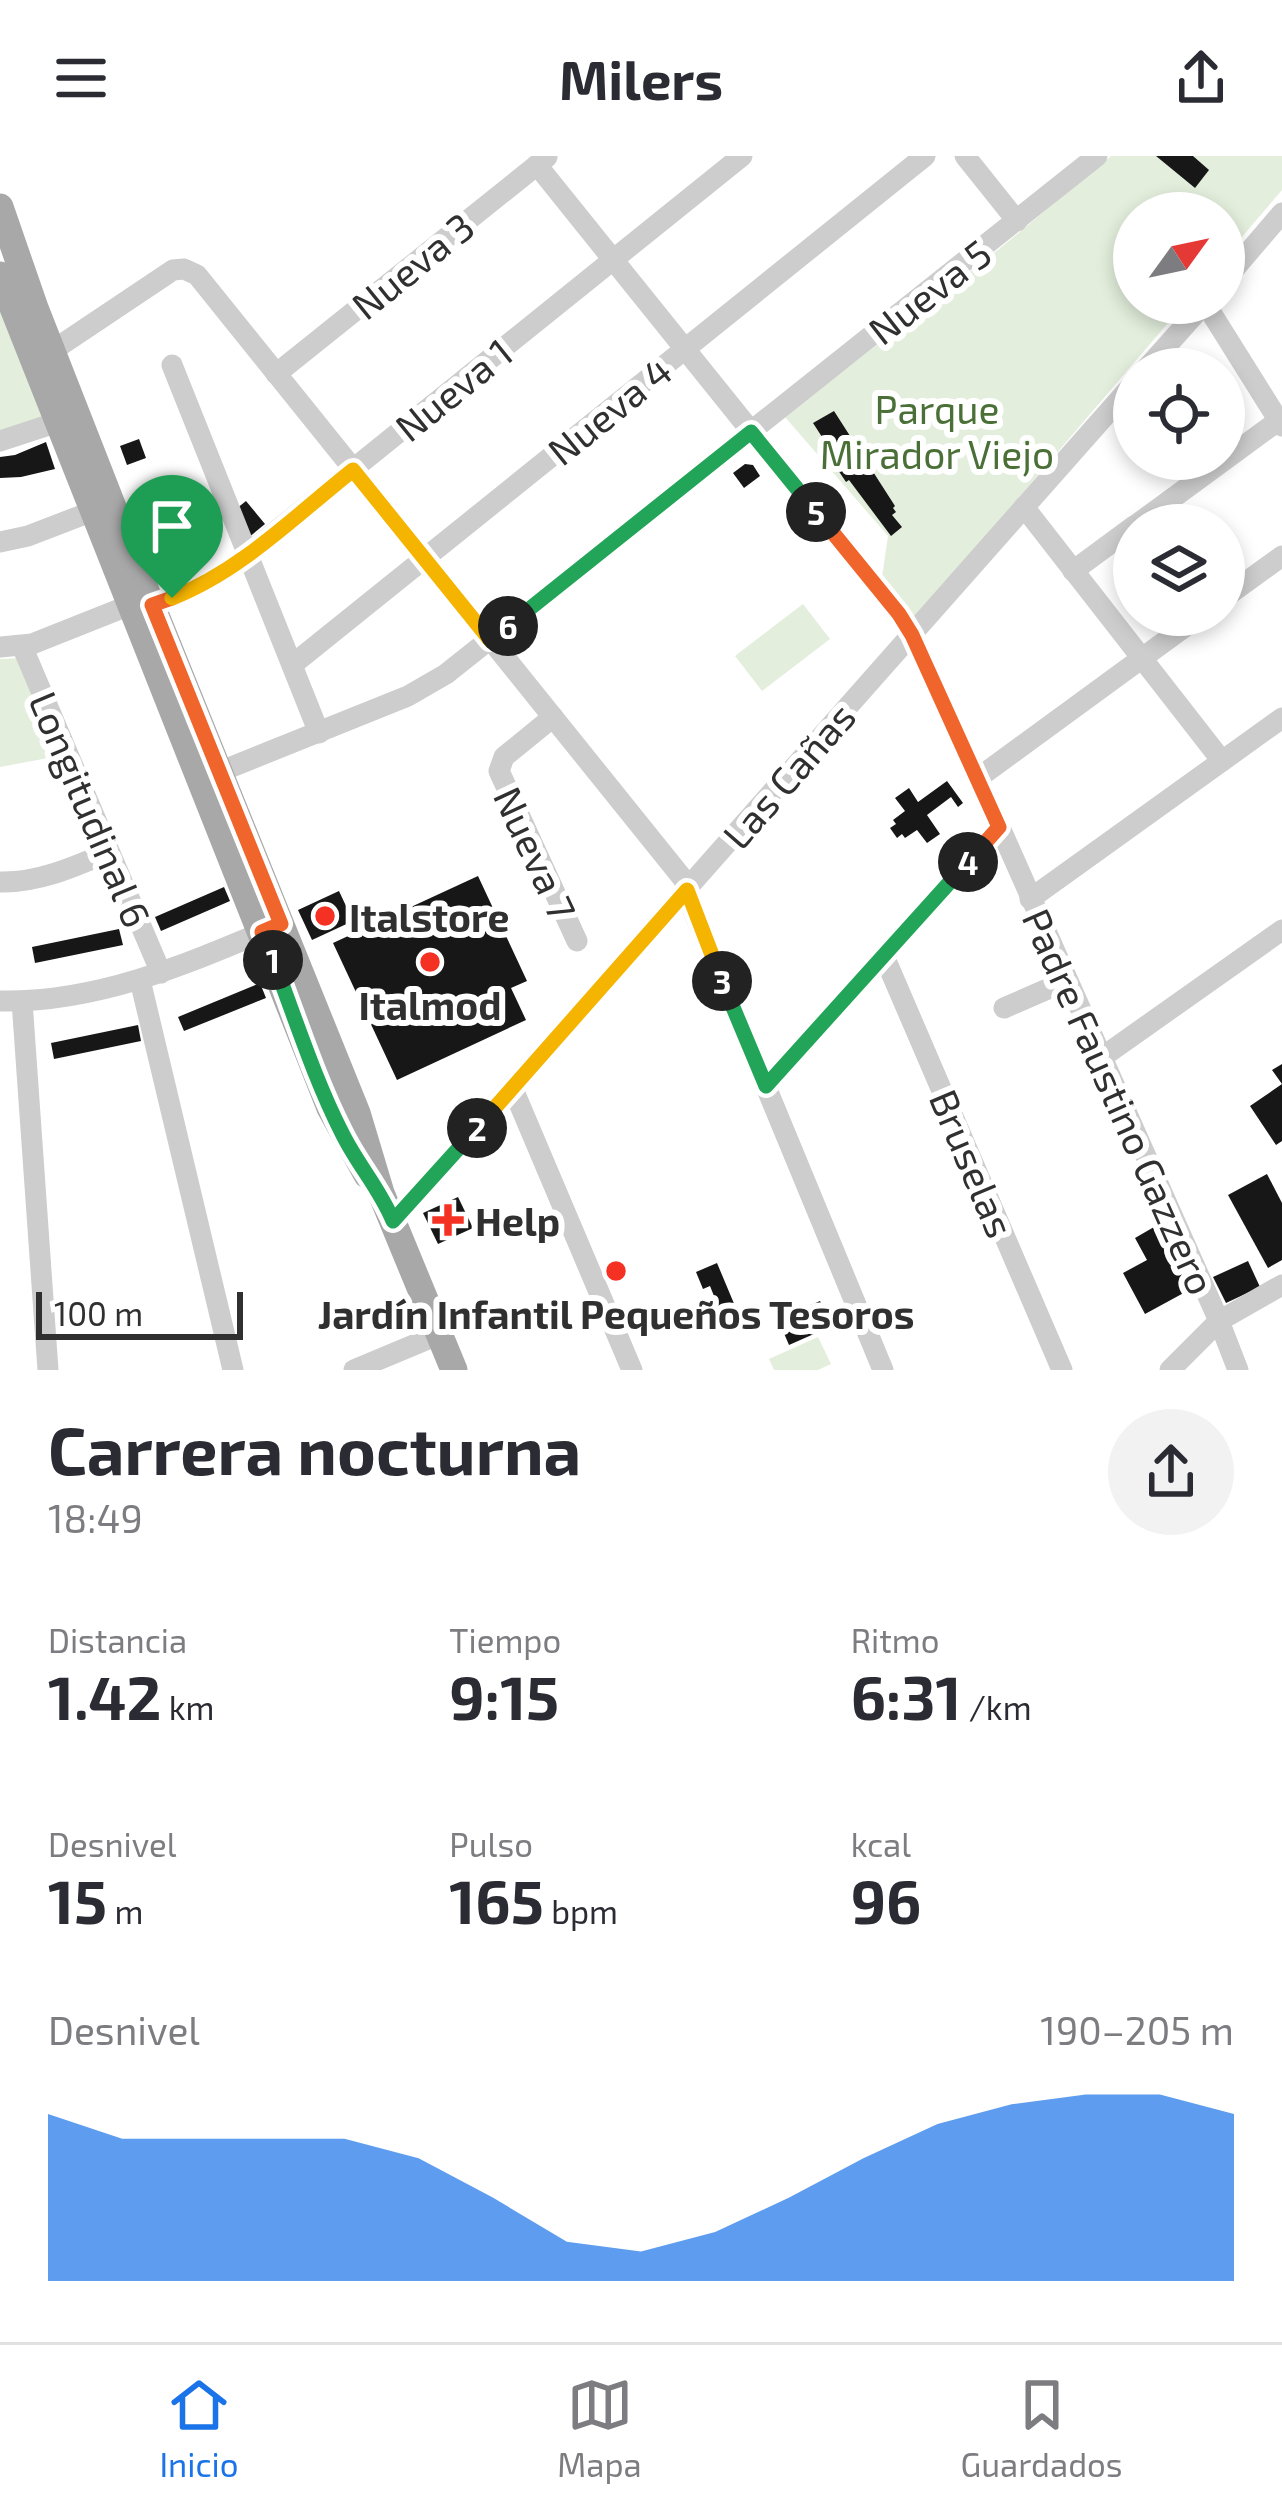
<!DOCTYPE html>
<html lang="es">
<head>
<meta charset="utf-8">
<style>
  :root { --surface:#fff; --page:#f2f2f3; --text:#2b2b33; --muted:#7c7c81; --line:#e1e1e2; --accent:#1a73e8 }
  body { margin:0; font-family:"Exo 2",sans-serif; background:var(--page); color:var(--text); height:100vh; display:flex; flex-direction:column; font-size:45px; white-space:nowrap }
  * { box-sizing:border-box; margin:0 }
  p { font-size:39px; color:var(--muted) }
  .icon { flex:none; width:66px; height:66px; fill:none; stroke:currentColor; stroke-width:2; stroke-linecap:round; stroke-linejoin:round }
  .map { position:relative; height:1214px; overflow:hidden }
  .details { display:flex; flex-direction:column; background:var(--surface); flex:1 }
  .details>* { flex:none }
  .needle { width:78px; rotate:57deg }
  .controls { position:absolute; left:1113px; top:36px; display:grid; gap:24px }
  .controls a { display:grid; place-items:center; width:132px; height:132px; border-radius:50%; background:var(--surface); box-shadow:0 6px 18px #0003; font-size:60px }
  .scale { position:absolute; left:36px; bottom:30px; width:207px; box-sizing:border-box; padding-left:12px; border:6px solid #303030; border-top:0; font-size:33px; line-height:42px; white-space:nowrap; color:#303030; -webkit-text-stroke:9px #fff; paint-order:stroke }
  .pin { position:absolute; display:grid; place-items:center; width:102px; height:102px; color:#fff; margin:-123px -51px; border-radius:50% 50% 50% 0; rotate:-45deg; box-shadow:0 0 12px #0007 }
  .pin .icon { rotate:45deg }
  .km { position:absolute; width:60px; height:60px; margin:-30px; border-radius:50%; background:#222; color:#fff; font-size:33px; line-height:60px; text-align:center }
  .round { display:grid; place-items:center; flex:none; width:126px; height:126px; border-radius:63px; background:var(--page) }
  .head { display:flex; align-items:center; justify-content:space-between; height:204px; padding:0 48px }
  h1 { font-size:66px; font-weight:700; line-height:90px }
  .figures { display:grid; grid-template-columns:repeat(3,1fr); gap:18px; height:204px; padding:12px 48px }
  .figures div { display:grid; align-content:center }
  .figures b { font-size:60px; font-weight:700 }
  .figures small { font-size:33px; font-weight:400 }
  .figures p { font-size:33px }
  .chart { height:336px; padding:24px 48px }
  .chart p { display:flex; justify-content:space-between }
  .chart svg { width:100%; height:216px; margin-top:12px; fill:var(--accent); opacity:.7 }
  header { display:flex; justify-content:space-between; align-items:center; height:156px; padding:0 48px; background:var(--surface); font-size:54px; font-weight:700 }
  .menu { display:flex; justify-content:space-around; align-items:center; height:168px; border-top:3px solid var(--line); background:var(--surface); font-size:33px; color:var(--muted) }
  .menu a { display:grid; justify-items:center; gap:6px }
  .menu .current { color:var(--accent) }
  .map>svg:first-child { display:block }
  .green { fill:#e3eedc }
  .building { fill:#171717 }
  .lines { fill:none; stroke-linecap:round; stroke-linejoin:round }
  .minor { stroke:#cdcdcd; stroke-width:21 }
  .major { stroke:#a8a8a8; stroke-width:27 }
  .split-1-casing { stroke:#fff; stroke-width:24 }
  .split-2-casing { stroke:#fff; stroke-width:24 }
  .split-3-casing { stroke:#fff; stroke-width:24 }
  .split-4-casing { stroke:#fff; stroke-width:24 }
  .split-5-casing { stroke:#fff; stroke-width:24 }
  .split-6-casing { stroke:#fff; stroke-width:24 }
  .split-7-casing { stroke:#fff; stroke-width:24 }
  .split-1 { stroke:#f0652b; stroke-width:15 }
  .split-2 { stroke:#22a559; stroke-width:15 }
  .split-3 { stroke:#f5b400; stroke-width:15 }
  .split-4 { stroke:#22a559; stroke-width:15 }
  .split-5 { stroke:#f0652b; stroke-width:15 }
  .split-6 { stroke:#22a559; stroke-width:15 }
  .split-7 { stroke:#f5b400; stroke-width:15 }
  .poi-dot { fill:#f53123; stroke:#fff; stroke-width:4.5 }
  .labels { text-anchor:middle; dominant-baseline:central; stroke-width:12; stroke-linejoin:round; paint-order:stroke }
  .street-label { font-size:39px; fill:#303030; stroke:#fff }
  .park-label { font-size:39px; fill:#4a7038; stroke:#fff }
  .poi-label { font-size:39px; font-weight:bold; fill:#303030; stroke:#fff; text-anchor:start }
</style>
</head>
<body>
<header><svg class="icon" aria-label="menu" viewBox="0 0 24 24"><path d="M4 6h16M4 12h16M4 18h16"/></svg>Milers<svg class="icon" aria-label="share" viewBox="0 0 24 24"><path d="M12 15V3M7 8l5-5 5 5M5 13v7h14v-7"/></svg></header>
<div class="map">
<svg width="1282" height="1214" viewBox="0 0 1282 1214">
  <rect width="100%" height="100%" fill="#fff"/>
  <!-- green -->
  <g class="green">
    <polygon points="1111,0 1282,0 1282,34 1224,102 1224,57 1134,57 1134,147 1185,147 915,463 882,421 888,380 785,261 999,93"/>
    <polygon points="0,150 46,262 0,277"/>
    <polygon points="803,448 830,483 762,535 735,500"/>
    <polygon points="21,502 59,600 0,611 0,503"/>
    <polygon points="818,1181 831,1208 818,1214 774,1214 769,1203"/>
  </g>
  <!-- building -->
  <g class="building">
    <polygon points="1156,0 1193,0 1209,14 1195,32"/>
    <polygon points="834,255 895,350 893,352 896,356 892,359 902,371 891,380 849,324 846,326 838,314 842,312 813,267"/>
    <polygon points="139,283 146,302 127,309 120,290"/>
    <polygon points="46,286 55,313 21,321 0,322 0,301 15,299"/>
    <polygon points="745,308 753,309 760,320 744,332 733,317"/>
    <polygon points="246,345 265,368 248,382 236,353"/>
    <polygon points="182,363 189,381 161,392 154,374"/>
    <polygon points="947,625 963,647 958,651 951,641 927,659 940,678 927,687 917,674 905,682 902,678 897,682 890,672 896,668 893,664 905,655 895,642 909,632 918,646"/>
    <polygon points="478,720 527,825 511,832 526,864 397,924 333,787"/>
    <polygon points="224,731 230,745 161,775 155,761"/>
    <polygon points="339,735 353,765 312,784 298,754"/>
    <polygon points="119,773 123,789 35,807 32,791"/>
    <polygon points="260,827 266,842 184,875 178,861"/>
    <polygon points="138,869 141,885 54,903 51,887"/>
    <polygon points="1282,908 1282,985 1276,989 1250,950 1282,928 1272,914"/>
    <polygon points="1267,1018 1282,1047 1282,1104 1268,1112 1228,1039"/>
    <polygon points="458,1041 473,1072 438,1088 423,1057"/>
    <polygon points="1154,1071 1191,1133 1145,1158 1123,1117 1147,1104 1135,1082"/>
    <polygon points="1248,1105 1260,1131 1226,1147 1213,1121"/>
    <polygon points="717,1107 743,1169 723,1178 717,1164 723,1161 717,1149 711,1152 707,1142 714,1140 710,1130 703,1133 696,1116"/>
    <polygon points="820,1145 824,1153 833,1149 841,1166 789,1189 780,1168 801,1159 799,1154"/>
  </g>
  <g class="lines">
    <!-- minor -->
    <g class="minor">
      <polyline points="965,0 1017,65"/>
      <polyline points="537,9 906,468 978,622 1219,1165 1238,1214"/>
      <polyline points="1224,125 1282,57"/>
      <polyline points="1205,147 1282,270"/>
      <polyline points="52,195 173,114 184,113 197,119 684,724 690,747 883,1214"/>
      <polyline points="172,209 319,577"/>
      <polyline points="1146,213 1205,147"/>
      <polyline points="276,218 547,1"/>
      <polyline points="0,285 58,266"/>
      <polyline points="1024,351 1222,605"/>
      <polyline points="1136,369 1282,262"/>
      <polyline points="0,386 28,380 93,355"/>
      <polyline points="1073,415 1134,370"/>
      <polyline points="1224,442 1282,400"/>
      <polyline points="22,490 161,817"/>
      <polyline points="0,491 32,488 130,449 152,449 203,428 229,413 742,0"/>
      <polyline points="292,509 925,0"/>
      <polyline points="553,561 504,601 499,615 577,785"/>
      <polyline points="219,616 408,540 446,518 1097,0"/>
      <polyline points="978,622 1201,459"/>
      <path d="M0,726C38,727 74,711 109,696"/>
      <polyline points="1030,743 1282,562"/>
      <polyline points="884,800 1062,1214"/>
      <polyline points="140,824 233,1214"/>
      <path d="M0,845C97,847 187,808 275,771"/>
      <polyline points="22,845 48,1214"/>
      <polyline points="1004,852 1066,825"/>
      <polyline points="1101,902 1282,774"/>
      <polyline points="766,930 999,671"/>
      <polyline points="513,933 632,1214"/>
      <polyline points="393,1065 1134,227"/>
      <polyline points="354,1214 440,1178"/>
      <polyline points="1170,1214 1219,1165 1282,1129"/>
    </g>
    <!-- major -->
    <g class="major">
      <polyline points="0,51 35,152 142,425 357,957 381,1037 454,1214"/>
      <polyline points="0,119 330,952 367,1019"/>
    </g>
  </g>
  <g class="lines">
    <defs>
      <polyline id="split-1" points="172,442 152,449 281,768 262,776 273,804"/>
      <path id="split-2" d="M273,804C295,861 314,922 342,977C357,1008 380,1033 393,1065L477,972"/>
      <polyline id="split-3" points="477,972 687,734 722,825"/>
      <polyline id="split-4" points="722,825 766,930 968,706"/>
      <polyline id="split-5" points="816,356 899,458 912,479 999,671 968,706"/>
      <polyline id="split-6" points="508,470 751,276 816,356"/>
      <path id="split-7" d="M172,442C241,415 296,359 353,314L490,484L508,470"/>
    </defs>
    <!-- split-1 casing -->
    <use href="#split-1" class="split-1-casing"/>
    <!-- split-2 casing -->
    <use href="#split-2" class="split-2-casing"/>
    <!-- split-3 casing -->
    <use href="#split-3" class="split-3-casing"/>
    <!-- split-4 casing -->
    <use href="#split-4" class="split-4-casing"/>
    <!-- split-5 casing -->
    <use href="#split-5" class="split-5-casing"/>
    <!-- split-6 casing -->
    <use href="#split-6" class="split-6-casing"/>
    <!-- split-7 casing -->
    <use href="#split-7" class="split-7-casing"/>
    <!-- split-1 -->
    <use href="#split-1" class="split-1"/>
    <!-- split-2 -->
    <use href="#split-2" class="split-2"/>
    <!-- split-3 -->
    <use href="#split-3" class="split-3"/>
    <!-- split-4 -->
    <use href="#split-4" class="split-4"/>
    <!-- split-5 -->
    <use href="#split-5" class="split-5"/>
    <!-- split-6 -->
    <use href="#split-6" class="split-6"/>
    <!-- split-7 -->
    <use href="#split-7" class="split-7"/>
  </g>
  <!-- markers -->
  <g class="poi-dot">
    <circle cx="325" cy="760" r="12"/>
    <circle cx="430" cy="806" r="12"/>
    <path d="M442 1046h12v12h12v12h-12v12h-12v-12h-12v-12h12z"/>
    <circle cx="616" cy="1115" r="12"/>
  </g>
  <g class="labels">
    <!-- street labels -->
    <g class="street-label">
      <text transform="translate(412 109) rotate(-39)">Nueva 3</text>
      <text transform="translate(929 135) rotate(-38)">Nueva 5</text>
      <text transform="translate(453 233) rotate(-39)">Nueva 1</text>
      <text transform="translate(609 254) rotate(-39)">Nueva 4</text>
      <text transform="translate(788 619) rotate(-49)">Las Cañas</text>
      <text transform="translate(91 653) rotate(67)">Longitudinal 6</text>
      <text transform="translate(536 697) rotate(65)">Nueva 7</text>
      <text transform="translate(1120 945) rotate(66)">Padre Faustino Gazzero</text>
      <text transform="translate(973 1007) rotate(67)">Bruselas</text>
    </g>
    <!-- park labels -->
    <g class="park-label">
      <text x="937" y="252">Parque<tspan x="937" dy="45">Mirador Viejo</tspan></text>
    </g>
    <!-- poi labels -->
    <g class="poi-label">
      <text x="349" y="760">Italstore</text>
      <text x="430" y="848" text-anchor="middle">Italmod</text>
      <text x="475" y="1064">Help</text>
      <text x="616" y="1157" text-anchor="middle">Jardín Infantil Pequeños Tesoros</text>
    </g>
  </g>
</svg>
<div class="controls">
<a><svg class="needle" viewBox="-14 -14 28 28"><path d="M0-13l5 13h-10z" fill="#e53935"/><path d="M0 13l5-13h-10z" fill="#7c7c81"/></svg></a>
<a><svg class="icon" aria-label="locate" viewBox="0 0 24 24"><circle cx="12" cy="12" r="6"/><path d="M12 2v4M12 18v4M2 12h4M18 12h4"/></svg></a>
<a><svg class="icon" aria-label="layers" viewBox="0 0 24 24"><path d="M12 4l9 5-9 5-9-5zM3 14l9 5 9-5"/></svg></a>
</div>
<div class="scale">100 m</div>
<div class="pin" style="left:172px;top:442px;background:#1e9e55"><svg class="icon" aria-label="arrive" viewBox="0 0 24 24"><path d="M6 21V4h12l-3 4 3 4H6"/></svg></div>
<b class="km" style="left:273px;top:804px">1</b>
<b class="km" style="left:477px;top:972px">2</b>
<b class="km" style="left:722px;top:825px">3</b>
<b class="km" style="left:968px;top:706px">4</b>
<b class="km" style="left:816px;top:356px">5</b>
<b class="km" style="left:508px;top:470px">6</b>
</div>
<section class="details">
<div class="head"><div><h1>Carrera nocturna</h1><p>18:49</p></div><a class="round"><svg class="icon" aria-label="share" viewBox="0 0 24 24"><path d="M12 15V3M7 8l5-5 5 5M5 13v7h14v-7"/></svg></a></div>
<div class="figures">
<div><p>Distancia</p><b>1.42<small> km</small></b></div>
<div><p>Tiempo</p><b>9:15</b></div>
<div><p>Ritmo</p><b>6:31<small> /km</small></b></div>
</div>
<div class="figures">
<div><p>Desnivel</p><b>15<small> m</small></b></div>
<div><p>Pulso</p><b>165<small> bpm</small></b></div>
<div><p>kcal</p><b>96</b></div>
</div>
<div class="chart"><p><span>Desnivel</span>190–205 m</p>
<svg viewBox="0 0 160 44" preserveAspectRatio="none"><path d="M0 44V10L10 15L20 15L30 15L40 15L50 19L60 27L70 36L80 38L90 34L100 27L110 19L120 12L130 8L140 6L150 6L160 10V44z"/></svg>
</div>
</section>
<nav class="menu">
<a class="current"><svg class="icon" aria-label="home" viewBox="0 0 24 24"><path d="M3 11l9-7 9 7M6 9v11h12V9"/></svg>Inicio</a>
<a><svg class="icon" aria-label="map" viewBox="0 0 24 24"><path d="M3 6l6-2 6 2 6-2v14l-6 2-6-2-6 2zM9 4v14M15 6v14"/></svg>Mapa</a>
<a><svg class="icon" aria-label="saved" viewBox="0 0 24 24"><path d="M7 4h10v16l-5-4-5 4z"/></svg>Guardados</a>
</nav>
</body>
</html>
